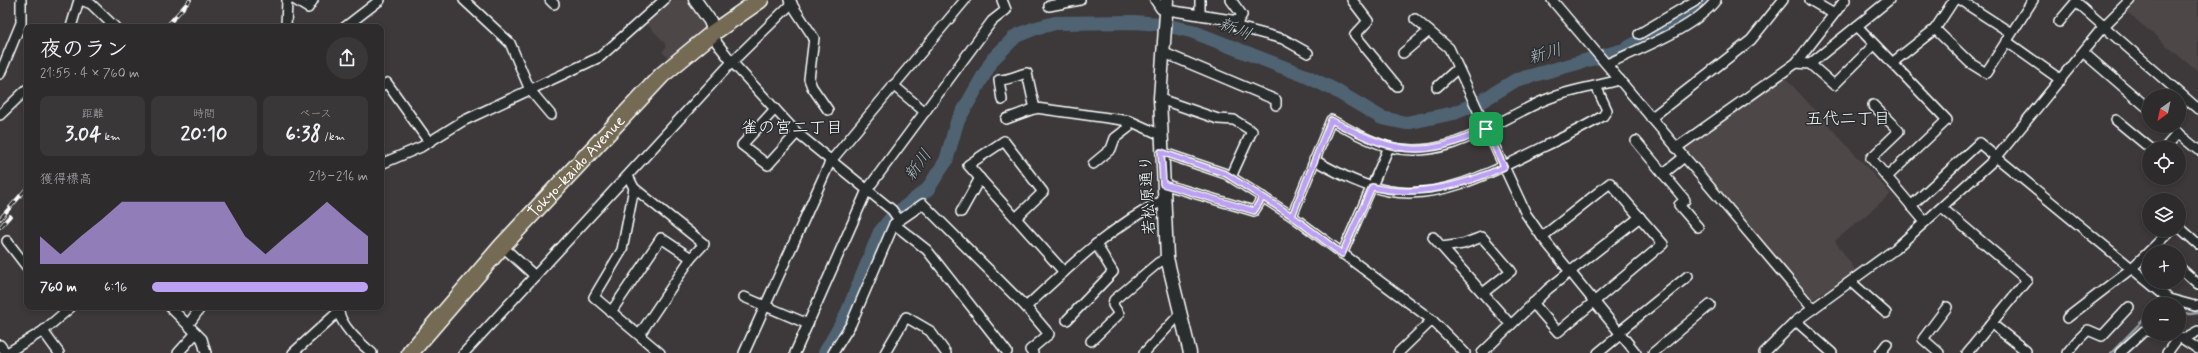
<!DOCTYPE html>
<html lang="ja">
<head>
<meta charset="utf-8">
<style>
  :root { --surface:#2e2b2c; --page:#3a3738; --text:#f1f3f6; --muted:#a7a7a9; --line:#494748; --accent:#bca0f2 }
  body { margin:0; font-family:Mynerve,"Klee One",sans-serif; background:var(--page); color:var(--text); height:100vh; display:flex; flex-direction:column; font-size:15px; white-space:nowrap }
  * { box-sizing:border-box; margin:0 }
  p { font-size:13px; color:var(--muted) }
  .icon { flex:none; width:22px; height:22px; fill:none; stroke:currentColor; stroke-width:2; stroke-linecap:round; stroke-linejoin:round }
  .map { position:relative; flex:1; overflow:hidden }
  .side { position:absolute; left:24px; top:24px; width:360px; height:286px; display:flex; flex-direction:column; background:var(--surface); border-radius:8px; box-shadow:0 2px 6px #0003,0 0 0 1px var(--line) }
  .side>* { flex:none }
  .needle { width:26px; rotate:213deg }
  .fabs { position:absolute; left:2142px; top:89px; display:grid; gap:8px }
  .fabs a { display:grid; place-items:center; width:44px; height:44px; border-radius:50%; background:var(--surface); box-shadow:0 2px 6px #0003,0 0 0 1px var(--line); font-size:20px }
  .pin { position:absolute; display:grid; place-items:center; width:34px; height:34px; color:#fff; margin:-17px; border-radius:8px; box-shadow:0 2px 6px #0006 }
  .round { display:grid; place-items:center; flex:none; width:42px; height:42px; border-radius:21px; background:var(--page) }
  .overview { display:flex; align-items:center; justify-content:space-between; height:68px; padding:0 16px }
  h1 { font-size:22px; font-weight:800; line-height:30px }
  .figures { display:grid; grid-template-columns:repeat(3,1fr); gap:6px; height:68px; padding:4px 16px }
  .figures div { display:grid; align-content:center; border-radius:8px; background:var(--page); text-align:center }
  .figures b { font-size:20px; font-weight:800 }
  .figures small { font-size:11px; font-weight:400 }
  .figures p { font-size:11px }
  .chart { height:112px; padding:8px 16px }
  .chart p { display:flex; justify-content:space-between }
  .chart svg { width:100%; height:72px; margin-top:4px; fill:var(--accent); opacity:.7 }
  ul { padding:0 16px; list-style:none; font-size:13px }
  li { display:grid; grid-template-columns:64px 48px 1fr; align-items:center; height:30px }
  li i { height:10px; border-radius:5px; background:var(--accent) }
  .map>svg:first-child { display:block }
  .built { fill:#4e4647 }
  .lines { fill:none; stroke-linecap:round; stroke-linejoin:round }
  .stream { stroke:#96a1ab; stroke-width:2.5 }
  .river { stroke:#506373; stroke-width:14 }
  .minor-casing { stroke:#fff; stroke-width:12 }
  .tertiary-casing { stroke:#fff; stroke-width:15 }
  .trunk-casing { stroke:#fff; stroke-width:19 }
  .minor { stroke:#2a2d2e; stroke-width:9 }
  .tertiary { stroke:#2a2d2e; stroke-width:12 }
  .trunk { stroke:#746b52; stroke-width:16 }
  .rail-casing { stroke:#fff; stroke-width:4 }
  .rail { stroke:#2a2d2e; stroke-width:2.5; stroke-dasharray:8; stroke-linecap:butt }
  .route-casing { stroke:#fff; stroke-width:8 }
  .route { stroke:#bca0f2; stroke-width:5 }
  .labels { text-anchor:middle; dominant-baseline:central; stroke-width:3; stroke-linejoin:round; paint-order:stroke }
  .street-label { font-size:16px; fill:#fff; stroke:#2a2d2e }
  .water-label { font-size:17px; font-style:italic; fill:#b0b9c0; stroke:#2a2d2e }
  .neighbourhood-label { font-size:17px; fill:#fff; stroke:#2a2d2e }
</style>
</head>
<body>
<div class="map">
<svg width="2198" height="353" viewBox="0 0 2198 353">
  <rect width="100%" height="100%" fill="#3d393a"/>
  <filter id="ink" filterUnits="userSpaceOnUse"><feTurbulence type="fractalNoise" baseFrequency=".025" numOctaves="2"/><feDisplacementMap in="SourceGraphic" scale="8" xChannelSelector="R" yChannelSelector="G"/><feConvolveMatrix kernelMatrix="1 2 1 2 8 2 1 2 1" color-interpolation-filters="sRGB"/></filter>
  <g filter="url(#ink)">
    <!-- built -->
    <g class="built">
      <polygon points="669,0 690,0 709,30 670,59 662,52 666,47 664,42 644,21"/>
      <polygon points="2139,0 2198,0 2198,72 2127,12"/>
      <polygon points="1783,75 1891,194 1835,241 1856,271 1812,300 1685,147"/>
    </g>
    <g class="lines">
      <!-- stream -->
      <g class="stream">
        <polyline points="2179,312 2190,314 2198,313"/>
        <polyline points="2111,353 2149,314"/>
      </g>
      <!-- river -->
      <polyline class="river" points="825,353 846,316 880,232 892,217 928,189 936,176 946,161 957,122 993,59 1016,36 1033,29 1055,23 1134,22 1160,24 1191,31 1306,76 1333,89 1382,118 1406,123 1454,113 1480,102 1516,80 1624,50 1684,17 1708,0"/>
      <defs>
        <g id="minor">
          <polyline points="81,0 91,4 115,27"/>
          <polyline points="295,0 308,8 313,0"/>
          <polyline points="464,0 510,43 530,90 551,115"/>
          <polyline points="550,0 554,4"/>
          <polyline points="789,0 814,38 809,79 812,87 828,110"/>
          <polyline points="1155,0 1161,9 1238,21 1238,27 1283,39 1308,53"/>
          <polyline points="1200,0 1200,15"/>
          <polyline points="1231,0 1242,15 1238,21"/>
          <polyline points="1352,0 1368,21 1355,35 1397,86"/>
          <polyline points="1552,0 1813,309"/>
          <polyline points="1810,0 1834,14"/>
          <polyline points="1960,0 2011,33"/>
          <polyline points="1049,6 1080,0"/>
          <polyline points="1415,19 1449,48 1526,214 1542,237 1636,353"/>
          <polyline points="2059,22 2076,2 2198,109"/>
          <polyline points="1857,26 1889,0"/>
          <polyline points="71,27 79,0"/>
          <polyline points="286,27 287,0"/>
          <polyline points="345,27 380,0"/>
          <polyline points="1935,29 1970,63 1986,73 2033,0"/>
          <polyline points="714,32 717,43 732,62 797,133 892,210 899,220"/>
          <polyline points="1639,34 1697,0"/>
          <polyline points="2006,41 2061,80"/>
          <polyline points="1162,52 1276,100 1276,105"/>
          <polyline points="1403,53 1429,31"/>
          <polyline points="2084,53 2149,109"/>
          <polyline points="1796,63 1810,64 1834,85 1874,45"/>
          <polyline points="1892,63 1935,29 1954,0"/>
          <path d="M1607,64C1639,49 1695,28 1716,0"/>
          <polyline points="1810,64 1857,26 1947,120 1887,177 1925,222"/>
          <polyline points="0,74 21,23 21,0"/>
          <polyline points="893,85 925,112"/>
          <polyline points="381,86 387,83 429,142"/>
          <polyline points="1437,87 1458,68"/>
          <polyline points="1160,99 1218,119 1234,120 1252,131 1231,177"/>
          <path d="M1002,100L999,80C1010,80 1017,75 1027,73L1035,109"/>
          <polyline points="1873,105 1899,131 1871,158 1887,177"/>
          <polyline points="775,109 742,145 768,165 797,133"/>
          <polyline points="0,115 27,89"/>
          <polyline points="1651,118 1751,40 1783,0"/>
          <polyline points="1006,119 1036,108 1130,121 1161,135"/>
          <polyline points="2116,120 2150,148"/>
          <polyline points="2169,126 2198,150"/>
          <polyline points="1636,141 1685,200 1679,205 1698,227"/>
          <polyline points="1676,148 1796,63 1845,0"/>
          <polyline points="2165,148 2178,133"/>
          <polyline points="1161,152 1226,174 1292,216 1432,320 1465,353"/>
          <path d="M1314,160C1338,173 1361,186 1389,191C1440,201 1497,170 1541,148C1562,138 1583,128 1603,116L1607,110L1596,86"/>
          <polyline points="381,164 421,147 463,121 600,57 664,0"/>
          <polyline points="1093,164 1111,149 1115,138 1128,128 1126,121"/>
          <polyline points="1663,174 1684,157"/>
          <polyline points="628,176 634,188 622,250 594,297 660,353"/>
          <polyline points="1163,184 1254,211 1263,197"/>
          <polyline points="634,188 704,244 691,258 640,334"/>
          <polyline points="1911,206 1979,143 2169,299 2195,306 2198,305"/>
          <polyline points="1942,208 2027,280 1967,353"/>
          <polyline points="961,212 980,178"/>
          <path d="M1292,216L1331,120C1349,130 1368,141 1389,147C1443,161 1491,125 1538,103C1563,91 1593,87 1620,80"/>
          <path d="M1016,218L1043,192L1004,141L968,165C1000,201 1032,236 1064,272"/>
          <polyline points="894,224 927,250 1007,352"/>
          <polyline points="2179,227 2198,244"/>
          <polyline points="1433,237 1510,324"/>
          <polyline points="7,241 27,267"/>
          <polyline points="502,246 535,276"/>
          <polyline points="1442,247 1463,244 1482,237 1511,271 1483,293"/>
          <polyline points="1342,254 1389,147"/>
          <polyline points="2179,267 2198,284"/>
          <polyline points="1851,282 1886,313"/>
          <polyline points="744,297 808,324"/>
          <polyline points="1533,303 1558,332 1663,244 1610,183 1542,237"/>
          <polyline points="170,307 202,339 206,353"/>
          <path d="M338,307C339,325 359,342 372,353"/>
          <polyline points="1026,307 1049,334 1030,350 1033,353"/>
          <polyline points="611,312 661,238 691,258"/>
          <polyline points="2067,318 2132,268 2171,230"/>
          <polyline points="1067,320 1113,272 1096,244"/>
          <polyline points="1796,321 1832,353"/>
          <polyline points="1992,324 2026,351 2024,353"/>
          <polyline points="188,325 201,307"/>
          <polyline points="43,331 59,353"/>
          <polyline points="1619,332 1688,276"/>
          <polyline points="2165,334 2183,339 2198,349"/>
          <polyline points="2183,339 2198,331"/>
          <polyline points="1091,341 1119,314 1113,305 1114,300 1158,263 1167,258"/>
          <polyline points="0,345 6,353"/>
          <polyline points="7,353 43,331 71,307"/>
          <polyline points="178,353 196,333"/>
          <polyline points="293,353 338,312"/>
          <polyline points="464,353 732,62 792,3"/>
          <polyline points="744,353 830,162 965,0"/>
          <polyline points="795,353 867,190 992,21 1006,10 1002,0"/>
          <path d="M833,353L851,324L894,224L923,204L1026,307C1069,267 1111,226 1164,200"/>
          <polyline points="885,353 906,317 930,331 946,353"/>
          <polyline points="1144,353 1180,314"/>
          <polyline points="1398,353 1432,320"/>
          <polyline points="1482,353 1548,289 1640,217"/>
          <polyline points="1598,353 1621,334"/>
          <polyline points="1653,353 1710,305"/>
          <polyline points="1764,353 1796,321 1895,249 1996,158 2103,27 2130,0"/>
          <polyline points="1880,353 1887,344"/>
          <polyline points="1939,353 1923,339 1947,307"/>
          <polyline points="2067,353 2078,340 2088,330 2102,336 2129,307"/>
          <polyline points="2120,353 2144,331 2149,331"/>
          <polyline points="2167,353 2178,338"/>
        </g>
        <g id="tertiary">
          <polyline points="695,0 710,21 714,32"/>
          <polyline points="1167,0 1160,98 1167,258 1190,353"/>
        </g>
        <g id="trunk">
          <path id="s1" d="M410,353L502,246L662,75L714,32L760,0"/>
        </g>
      </defs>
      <!-- minor casing -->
      <use href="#minor" class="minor-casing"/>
      <!-- tertiary casing -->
      <use href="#tertiary" class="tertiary-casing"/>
      <!-- trunk casing -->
      <use href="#trunk" class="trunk-casing"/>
      <!-- minor -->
      <use href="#minor" class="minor"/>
      <!-- tertiary -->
      <use href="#tertiary" class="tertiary"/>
      <!-- trunk -->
      <use href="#trunk" class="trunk"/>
      <defs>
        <g id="rail">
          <polyline points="166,27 190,0"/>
          <polyline points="0,219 27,188"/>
          <polyline points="0,227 10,216"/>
        </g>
      </defs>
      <!-- rail casing -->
      <use href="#rail" class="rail-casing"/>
      <!-- rail -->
      <use href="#rail" class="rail"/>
    </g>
  </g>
  <g class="lines" filter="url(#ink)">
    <defs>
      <path id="route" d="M1486,129C1422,161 1391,152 1331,120L1292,216L1263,197L1254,211L1163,184L1161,152L1226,174L1292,216L1342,254L1372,187C1417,198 1462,186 1504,167L1486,129"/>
    </defs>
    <!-- route casing -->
    <use href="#route" class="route-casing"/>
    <!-- route -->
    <use href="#route" class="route"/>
  </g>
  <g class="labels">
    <!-- street labels -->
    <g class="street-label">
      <text stroke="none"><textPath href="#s1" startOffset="250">Tokyo-kaido Avenue</textPath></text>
      <text transform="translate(1148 195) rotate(-93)">若松原通り</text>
    </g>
    <!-- water labels -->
    <g class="water-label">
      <text transform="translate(1235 29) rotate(22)">新川</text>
      <text transform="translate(1545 54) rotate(-16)">新川</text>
      <text transform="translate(918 165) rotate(-54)">新川</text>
    </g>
    <!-- neighbourhood labels -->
    <g class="neighbourhood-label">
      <text x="1848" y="119">五代二丁目</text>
      <text x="792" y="128">雀の宮二丁目</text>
    </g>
  </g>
</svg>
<div class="fabs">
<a><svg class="needle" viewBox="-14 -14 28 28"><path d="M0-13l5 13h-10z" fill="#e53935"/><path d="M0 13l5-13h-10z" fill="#a7a7a9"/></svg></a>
<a><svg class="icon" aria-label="locate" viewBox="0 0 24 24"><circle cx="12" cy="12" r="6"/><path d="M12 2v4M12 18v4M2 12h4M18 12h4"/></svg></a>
<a><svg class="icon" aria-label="layers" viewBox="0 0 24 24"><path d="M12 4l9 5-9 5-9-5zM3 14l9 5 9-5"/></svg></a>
<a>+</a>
<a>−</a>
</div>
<div class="pin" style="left:1486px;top:129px;background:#1e9e55"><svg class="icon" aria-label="arrive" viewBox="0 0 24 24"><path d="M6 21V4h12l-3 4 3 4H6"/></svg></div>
<section class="side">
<div class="overview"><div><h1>夜のラン</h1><p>21:55 · 4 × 760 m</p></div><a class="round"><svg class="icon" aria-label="share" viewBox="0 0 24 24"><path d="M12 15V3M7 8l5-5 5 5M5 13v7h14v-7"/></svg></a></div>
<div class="figures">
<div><p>距離</p><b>3.04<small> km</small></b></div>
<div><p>時間</p><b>20:10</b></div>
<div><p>ペース</p><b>6:38<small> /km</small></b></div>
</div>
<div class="chart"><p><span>獲得標高</span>213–216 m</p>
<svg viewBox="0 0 160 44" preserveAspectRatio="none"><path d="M0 44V27L10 38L20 27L30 17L40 6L50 6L60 6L70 6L80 6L90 6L100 27L110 38L120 27L130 17L140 6L150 17L160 27V44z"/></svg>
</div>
<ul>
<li><b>760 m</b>6:16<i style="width:100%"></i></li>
</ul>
</section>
</div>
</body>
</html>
